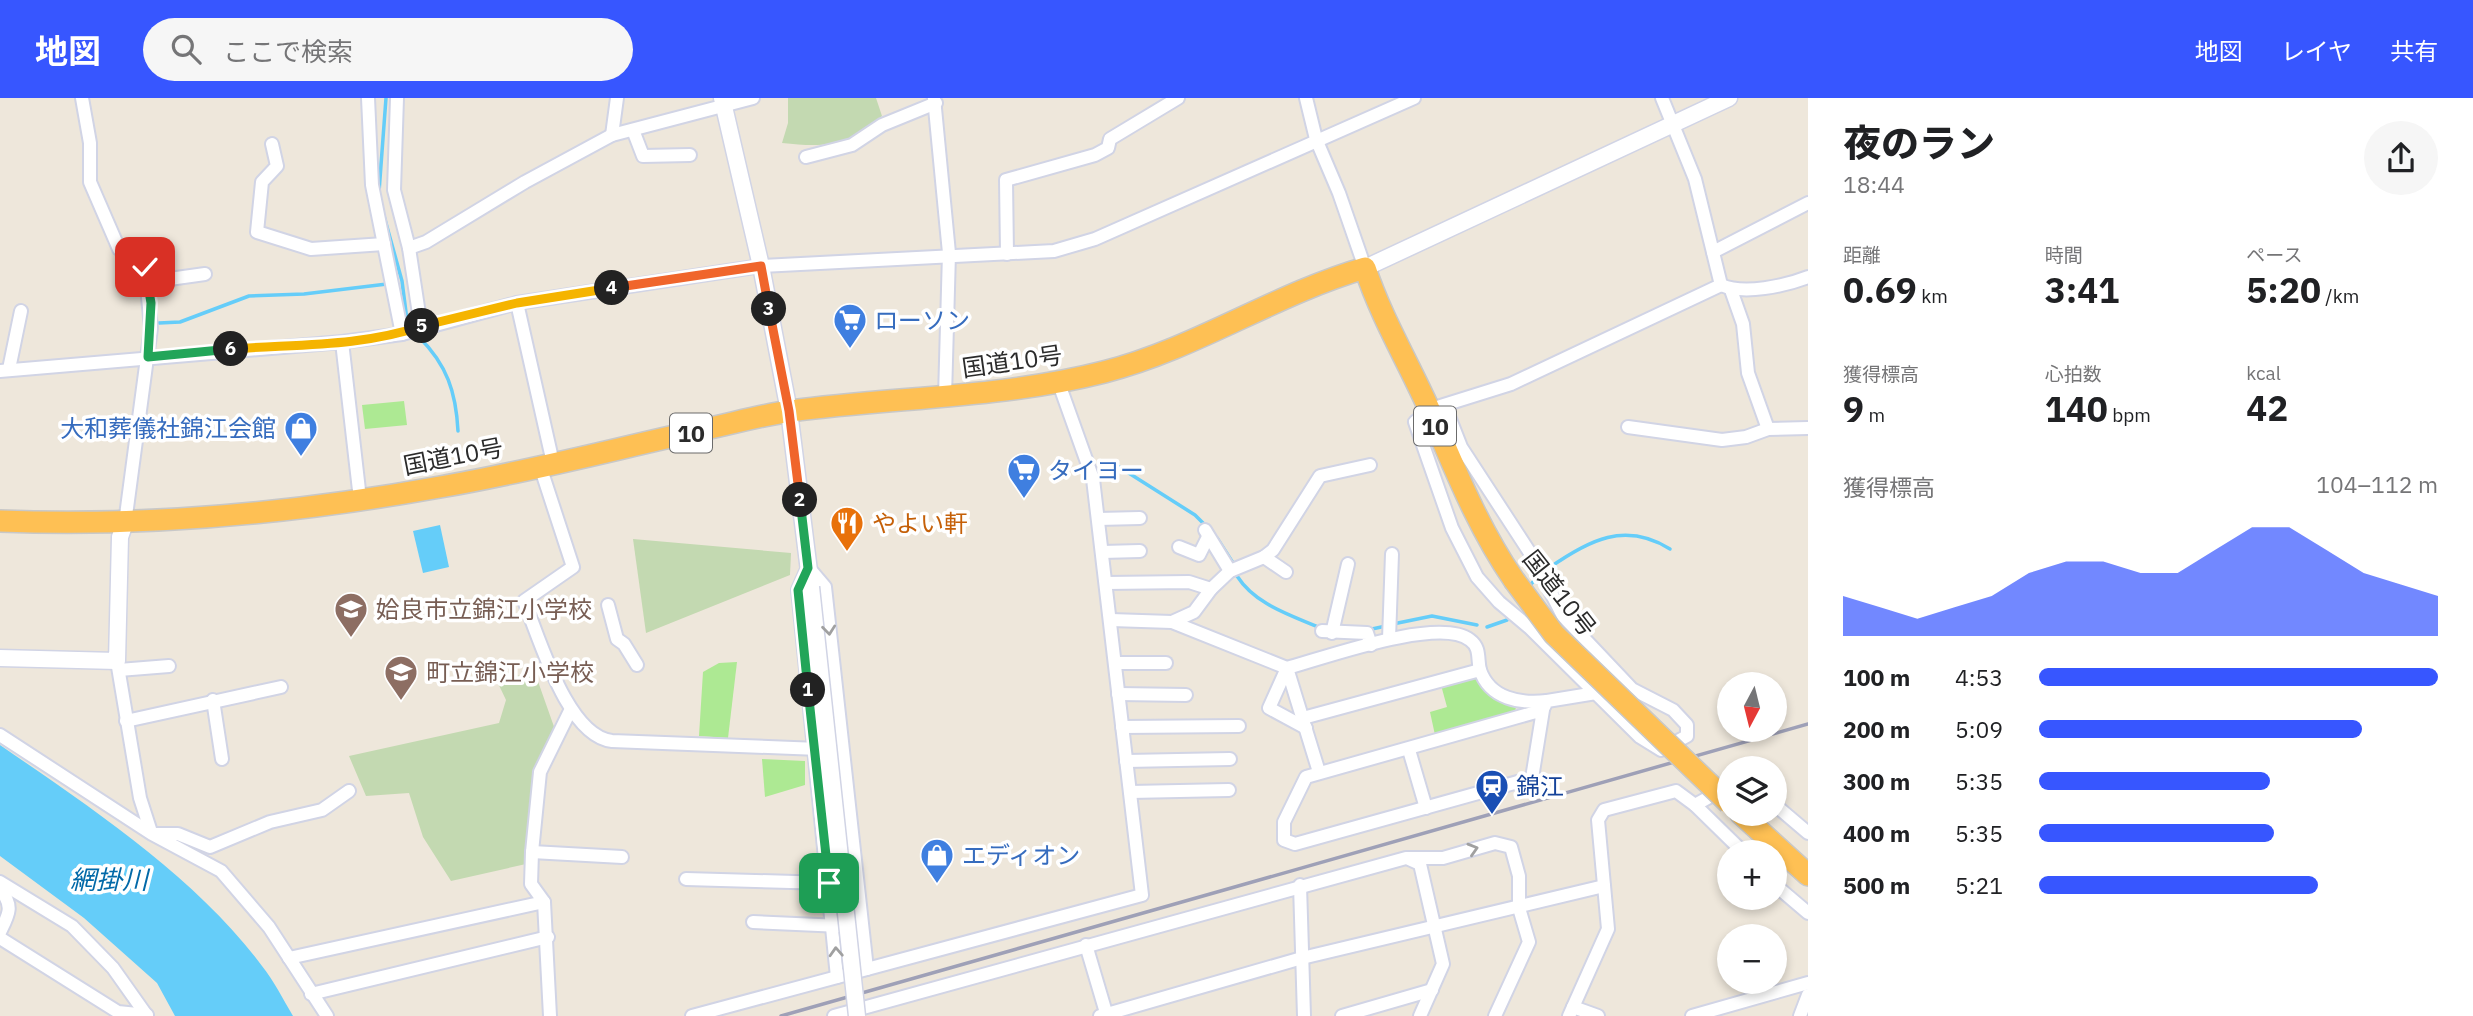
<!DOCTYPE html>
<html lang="ja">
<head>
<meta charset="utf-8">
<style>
  :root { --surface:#fff; --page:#f6f6f6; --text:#202124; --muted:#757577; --accent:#3756ff }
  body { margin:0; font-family:"IBM Plex Sans","Noto Sans JP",sans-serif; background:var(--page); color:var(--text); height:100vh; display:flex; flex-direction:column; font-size:26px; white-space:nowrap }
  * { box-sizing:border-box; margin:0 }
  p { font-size:23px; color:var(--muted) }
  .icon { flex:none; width:38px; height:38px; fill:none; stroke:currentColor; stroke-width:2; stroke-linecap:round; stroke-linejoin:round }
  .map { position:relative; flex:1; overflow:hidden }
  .details { display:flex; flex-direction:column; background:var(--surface); width:665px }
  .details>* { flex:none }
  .needle { width:46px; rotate:187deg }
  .controls { position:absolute; left:1717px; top:574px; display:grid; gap:14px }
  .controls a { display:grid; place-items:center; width:70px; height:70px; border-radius:50%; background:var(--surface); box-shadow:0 4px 10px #0003; font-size:35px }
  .pin { position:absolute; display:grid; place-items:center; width:60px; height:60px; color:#fff; margin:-30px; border-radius:14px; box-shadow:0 4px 10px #0006 }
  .km { position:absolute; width:35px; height:35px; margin:-18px; border-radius:50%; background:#222; color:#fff; font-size:19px; line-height:35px; text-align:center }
  .round { display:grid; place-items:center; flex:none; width:74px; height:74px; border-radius:37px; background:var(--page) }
  .head { display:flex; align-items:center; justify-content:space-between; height:119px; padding:0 35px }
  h1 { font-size:38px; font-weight:800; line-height:52px }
  .stats { display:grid; grid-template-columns:repeat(3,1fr); gap:10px; height:119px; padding:7px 35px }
  .stats div { display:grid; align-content:center }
  .stats b { font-size:35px; font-weight:800 }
  .stats small { font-size:19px; font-weight:400 }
  .stats p { font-size:19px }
  .chart { height:196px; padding:14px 35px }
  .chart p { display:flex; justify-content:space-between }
  .chart svg { width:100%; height:126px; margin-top:7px; fill:var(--accent); opacity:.7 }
  ul { padding:0 35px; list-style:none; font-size:23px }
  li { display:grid; grid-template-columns:112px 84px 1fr; align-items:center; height:52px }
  li i { height:18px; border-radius:9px; background:var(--accent) }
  header { display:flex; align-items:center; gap:42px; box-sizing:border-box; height:98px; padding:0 35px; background:var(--accent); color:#fff }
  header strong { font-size:33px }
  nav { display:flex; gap:38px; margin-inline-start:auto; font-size:24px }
  .search { width:490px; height:63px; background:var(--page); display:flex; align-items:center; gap:18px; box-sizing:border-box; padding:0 24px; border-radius:38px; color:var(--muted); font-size:26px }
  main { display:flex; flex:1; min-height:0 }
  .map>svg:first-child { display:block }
  .green { fill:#ade993 }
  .cemetery { fill:#c3d9b1 }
  .water { fill:#65cdf9 }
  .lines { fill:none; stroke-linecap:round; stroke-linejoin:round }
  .stream { stroke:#65cdf9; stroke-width:3.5 }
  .minor-casing { stroke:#d1d4e5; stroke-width:16 }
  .tertiary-casing { stroke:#d1d4e5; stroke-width:19 }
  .trunk-casing { stroke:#c8c8c8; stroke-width:24 }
  .minor { stroke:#fff; stroke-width:12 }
  .tertiary { stroke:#fff; stroke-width:16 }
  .trunk { stroke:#fec054; stroke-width:21 }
  .rail { stroke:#9ea0b7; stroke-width:3.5 }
  .tertiary-bridge-casing { stroke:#d1d4e5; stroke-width:19; stroke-linecap:butt }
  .trunk-bridge-casing { stroke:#c8c8c8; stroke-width:24; stroke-linecap:butt }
  .tertiary-bridge { stroke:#fff; stroke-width:16 }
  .trunk-bridge { stroke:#fec054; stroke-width:21 }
  .oneway { stroke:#a0a0a0 }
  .split-1-casing { stroke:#fff; stroke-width:14 }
  .split-2-casing { stroke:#fff; stroke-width:14 }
  .split-3-casing { stroke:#fff; stroke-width:14 }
  .split-4-casing { stroke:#fff; stroke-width:14 }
  .split-5-casing { stroke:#fff; stroke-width:14 }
  .split-6-casing { stroke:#fff; stroke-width:14 }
  .split-7-casing { stroke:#fff; stroke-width:14 }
  .split-1 { stroke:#22a559; stroke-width:9 }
  .split-2 { stroke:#22a559; stroke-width:9 }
  .split-3 { stroke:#f0652b; stroke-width:9 }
  .split-4 { stroke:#f0652b; stroke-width:9 }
  .split-5 { stroke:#f5b400; stroke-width:9 }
  .split-6 { stroke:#f5b400; stroke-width:9 }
  .split-7 { stroke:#22a559; stroke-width:9 }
  .labels { text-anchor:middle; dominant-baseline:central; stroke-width:7; stroke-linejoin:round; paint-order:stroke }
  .shield { fill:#fff; stroke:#6b6b6b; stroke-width:2 }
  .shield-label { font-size:23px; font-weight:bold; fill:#2b2b2b }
  .shop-label { font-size:24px; fill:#366cbe; stroke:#fff; text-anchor:start }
  .street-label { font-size:24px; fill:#2b2b2b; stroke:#fff }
  .food-label { font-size:24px; fill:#c56008; stroke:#fff; text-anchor:start }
  .education-label { font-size:24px; fill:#785e54; stroke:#fff; text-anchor:start }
  .transit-label { font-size:24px; fill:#164399; stroke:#fff; text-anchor:start }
  .water-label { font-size:26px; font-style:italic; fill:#0269a8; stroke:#fff }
</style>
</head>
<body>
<header>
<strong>地図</strong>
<div class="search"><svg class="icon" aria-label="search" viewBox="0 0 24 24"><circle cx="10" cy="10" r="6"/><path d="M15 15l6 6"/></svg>ここで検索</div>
<nav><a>地図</a><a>レイヤ</a><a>共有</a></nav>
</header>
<main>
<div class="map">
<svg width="1808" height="918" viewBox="0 0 1808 918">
  <rect width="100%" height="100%" fill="#eee7db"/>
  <!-- green -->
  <g class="green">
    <polygon points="404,303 407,327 365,331 362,307"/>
    <polygon points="737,564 728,640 699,638 703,574 719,565"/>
    <polygon points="1475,578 1479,579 1493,601 1516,609 1515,614 1435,637 1430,614 1447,609 1441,587"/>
    <polygon points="762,661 805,663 805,687 765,699"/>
  </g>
  <!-- cemetery -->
  <g class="cemetery">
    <path d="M788,0H876L882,18C847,48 827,50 782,45L788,25Z"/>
    <polygon points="633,441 791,455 790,477 646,535"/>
    <polygon points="535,575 558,640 535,669 526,766 451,783 423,739 409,695 366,698 349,658 499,625 506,602 496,581"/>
  </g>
  <!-- water -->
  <g class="water">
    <polygon points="440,427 449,469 423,475 413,433"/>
    <path d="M0,647C90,709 196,779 262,868C274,883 283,901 293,918H175L157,885L84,820L0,758Z"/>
  </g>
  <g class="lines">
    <!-- stream -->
    <g class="stream">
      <polyline points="379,94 386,0"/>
      <polyline points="384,118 402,183 407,222"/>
      <polyline points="159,225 180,224 249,198 304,196 387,186"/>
      <path d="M419,239C447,267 456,294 458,333"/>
      <polyline points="1116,367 1195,417 1207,429"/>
      <polyline points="1217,440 1233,465"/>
      <path d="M1549,470C1589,442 1625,423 1670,451"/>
      <path d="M1237,478C1255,506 1288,516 1318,529"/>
      <polyline points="1529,488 1536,481"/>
      <polyline points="1393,526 1432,518 1477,527"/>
      <polyline points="1487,529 1507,522"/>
      <polyline points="1372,531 1386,528"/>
    </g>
    <defs>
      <g id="minor">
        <polyline points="82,0 90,45 90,84 119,151 145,169 151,230 125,425"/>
        <polyline points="368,0 372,87 402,236"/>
        <polyline points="397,0 394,92 409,150 421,229"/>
        <polyline points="934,0 949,155 945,299"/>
        <polyline points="1306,0 1316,41 1339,95 1365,170"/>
        <polyline points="1662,0 1695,81 1721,187"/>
        <polyline points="633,32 643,58 690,57"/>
        <polyline points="612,37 617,0"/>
        <polyline points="272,46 277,68 262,84 257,134 311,151 384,146"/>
        <polyline points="806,59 852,47 882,27 936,5"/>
        <polyline points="409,150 426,144 525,84 612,37 753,0"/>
        <polyline points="1713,154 1808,105"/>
        <polyline points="1007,156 1006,82 1095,57 1108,50 1110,41 1178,0"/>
        <polyline points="148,184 205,176"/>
        <polyline points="1731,192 1743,226 1748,275 1768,331"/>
        <polyline points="517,205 553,365"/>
        <polyline points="342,244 360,401"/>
        <polyline points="9,271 21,213"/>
        <polyline points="0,273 342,244 402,236 517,205 761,168 1054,153 1095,141 1414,0"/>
        <path d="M1431,311L1511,286L1721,187C1744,197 1785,188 1808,179"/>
        <polygon points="1429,312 1448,316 1461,349 1532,458 1563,518 1632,591 1673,612 1687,627 1687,638 1661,652 1640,639 1530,530 1499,504 1477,479 1452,430 1415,324"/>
        <polyline points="1628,329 1722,342 1746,339 1768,331 1808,330"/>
        <path d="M540,368L573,469L524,503C540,541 567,638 612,643L819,651"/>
        <polyline points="1098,421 1140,420"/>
        <polyline points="1205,432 1230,473"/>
        <polyline points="1179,449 1199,457 1208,439"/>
        <polyline points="1102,454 1140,453"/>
        <polyline points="1264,459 1286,474"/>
        <polyline points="1106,485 1189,484 1211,491"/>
        <polyline points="608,507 617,541 624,546 637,567"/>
        <polyline points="1111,522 1172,524 1287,570 1269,610 1306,630"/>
        <polyline points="1172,524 1194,514 1211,491 1230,473 1264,459 1273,452 1320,378 1370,367"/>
        <polyline points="1322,533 1367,535 1371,547"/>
        <polyline points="1332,535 1348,466"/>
        <polyline points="1389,541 1392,456"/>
        <polyline points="117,563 140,700 151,734"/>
        <polyline points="1115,565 1166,565"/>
        <polyline points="119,572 169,568"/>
        <polyline points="1118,596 1186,597"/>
        <polyline points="213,602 222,661"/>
        <polyline points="1544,609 1547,603 1596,595"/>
        <polygon points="1543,612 1532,680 1295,746 1284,742 1284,724 1306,679"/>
        <polyline points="1303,620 1480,572"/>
        <polyline points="126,623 281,589"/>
        <polyline points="1122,629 1239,628"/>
        <polyline points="0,637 152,736 221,773 269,829 327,918"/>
        <polyline points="1409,652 1426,710"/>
        <polyline points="1126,663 1230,661"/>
        <path d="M1319,674L1287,570C1324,560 1439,518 1470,542C1481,550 1477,561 1480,572C1490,601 1520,606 1547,603"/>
        <polyline points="1130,694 1229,692"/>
        <polyline points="1774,706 1808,735"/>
        <polyline points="1695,707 1729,688"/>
        <polyline points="156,736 178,736 210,749 270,724 322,712 349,693"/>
        <polyline points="532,754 622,759"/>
        <polyline points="1409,761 1420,766 1443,866 1420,918"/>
        <polyline points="686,781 829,785"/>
        <polyline points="0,784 72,828 113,870 147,918"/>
        <polyline points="1774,786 1808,815"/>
        <polyline points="1300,787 1304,918"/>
        <path d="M0,791C14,808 9,816 0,834"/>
        <polyline points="753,824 841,828"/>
        <polyline points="0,840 118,914 147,917"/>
        <polyline points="1086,847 1107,918"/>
        <polyline points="289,860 544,804"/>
        <polyline points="837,879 798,492 808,469 825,489 867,871"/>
        <polyline points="311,896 548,839"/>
        <polyline points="1573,909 1598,918"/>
        <polyline points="550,918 544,804 531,786 532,754 540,674 570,613"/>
        <polyline points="692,918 1142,797 1093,381 1058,283"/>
        <polyline points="834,918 1406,760 1443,760 1495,745 1511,749 1519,778 1519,810 1529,844 1495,918"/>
        <polyline points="1100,918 1302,860 1604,788"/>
        <polyline points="1342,918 1432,892"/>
        <polyline points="1569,918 1608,831 1598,722 1604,712 1676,693 1695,707 1743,754"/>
        <polyline points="1692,918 1808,885"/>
        <polyline points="1800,918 1808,897"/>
      </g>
      <g id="tertiary">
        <polyline points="722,0 761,168 789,313 811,489"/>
        <polyline points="1365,170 1729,0"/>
        <polyline points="0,560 117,563 120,439 125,425"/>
      </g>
      <g id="trunk">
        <path d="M0,423C147,429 295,415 440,389C528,374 615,351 701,332C731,326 761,317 791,313C895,299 1002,300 1104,274C1195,251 1275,196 1365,170C1381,219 1408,264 1429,311C1455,371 1477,428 1514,482"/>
        <polyline points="1741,716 1808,777"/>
      </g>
    </defs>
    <!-- minor casing -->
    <use href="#minor" class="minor-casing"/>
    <!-- tertiary casing -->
    <use href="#tertiary" class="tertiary-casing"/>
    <!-- trunk casing -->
    <use href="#trunk" class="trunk-casing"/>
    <!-- minor -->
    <use href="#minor" class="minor"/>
    <!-- tertiary -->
    <use href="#tertiary" class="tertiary"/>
    <!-- trunk -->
    <use href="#trunk" class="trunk"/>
    <!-- rail -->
    <polyline class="rail" points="781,918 1808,626"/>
    <defs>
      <polyline id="tertiary-bridge" points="811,489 857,918"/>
      <polyline id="trunk-bridge" points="1514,482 1554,536 1729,705"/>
    </defs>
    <!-- tertiary-bridge casing -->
    <use href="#tertiary-bridge" class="tertiary-bridge-casing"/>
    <!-- trunk-bridge casing -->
    <use href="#trunk-bridge" class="trunk-bridge-casing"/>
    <!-- tertiary-bridge -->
    <use href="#tertiary-bridge" class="tertiary-bridge"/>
    <!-- trunk-bridge -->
    <use href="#trunk-bridge" class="trunk-bridge"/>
  </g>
  <!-- one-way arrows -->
  <defs><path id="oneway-chevron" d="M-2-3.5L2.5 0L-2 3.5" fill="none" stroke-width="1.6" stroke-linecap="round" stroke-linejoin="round" transform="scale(1.75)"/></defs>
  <g class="oneway">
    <use href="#oneway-chevron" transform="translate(829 532) rotate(84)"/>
    <use href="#oneway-chevron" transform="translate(1473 751) rotate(-17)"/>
    <use href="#oneway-chevron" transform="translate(836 854) rotate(-93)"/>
  </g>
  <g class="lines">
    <defs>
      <polyline id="split-1" points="808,592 829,785"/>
      <polyline id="split-2" points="800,402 808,470 798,492 808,592"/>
      <polyline id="split-3" points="769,211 789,313 800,402"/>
      <polyline id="split-4" points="612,190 761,168 769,211"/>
      <polyline id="split-5" points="422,228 517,205 612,190"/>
      <path id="split-6" d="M231,251C295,246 361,249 422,228"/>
      <polyline id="split-7" points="145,169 151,205 148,259 231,251"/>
    </defs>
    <!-- split-1 casing -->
    <use href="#split-1" class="split-1-casing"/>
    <!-- split-2 casing -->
    <use href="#split-2" class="split-2-casing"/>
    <!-- split-3 casing -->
    <use href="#split-3" class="split-3-casing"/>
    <!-- split-4 casing -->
    <use href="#split-4" class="split-4-casing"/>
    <!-- split-5 casing -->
    <use href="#split-5" class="split-5-casing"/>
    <!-- split-6 casing -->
    <use href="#split-6" class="split-6-casing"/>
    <!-- split-7 casing -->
    <use href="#split-7" class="split-7-casing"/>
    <!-- split-1 -->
    <use href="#split-1" class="split-1"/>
    <!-- split-2 -->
    <use href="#split-2" class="split-2"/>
    <!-- split-3 -->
    <use href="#split-3" class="split-3"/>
    <!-- split-4 -->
    <use href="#split-4" class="split-4"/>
    <!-- split-5 -->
    <use href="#split-5" class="split-5"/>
    <!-- split-6 -->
    <use href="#split-6" class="split-6"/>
    <!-- split-7 -->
    <use href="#split-7" class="split-7"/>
  </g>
  <!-- icons -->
  <defs>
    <symbol id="supermarket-pin" viewBox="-11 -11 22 30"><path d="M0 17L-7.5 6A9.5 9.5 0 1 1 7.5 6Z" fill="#3f7fe0" stroke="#fff"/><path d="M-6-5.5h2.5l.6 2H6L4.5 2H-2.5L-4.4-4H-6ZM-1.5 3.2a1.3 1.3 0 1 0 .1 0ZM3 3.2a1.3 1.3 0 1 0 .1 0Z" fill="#fff"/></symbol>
    <symbol id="shop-pin" viewBox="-11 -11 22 30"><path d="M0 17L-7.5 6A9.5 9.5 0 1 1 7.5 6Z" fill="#3f7fe0" stroke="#fff"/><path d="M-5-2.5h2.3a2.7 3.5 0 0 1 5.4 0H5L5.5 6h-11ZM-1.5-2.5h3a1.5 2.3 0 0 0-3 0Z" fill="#fff"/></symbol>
    <symbol id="restaurant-pin" viewBox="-11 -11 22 30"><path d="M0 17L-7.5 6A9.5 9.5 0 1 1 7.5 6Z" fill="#e8710a" stroke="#fff"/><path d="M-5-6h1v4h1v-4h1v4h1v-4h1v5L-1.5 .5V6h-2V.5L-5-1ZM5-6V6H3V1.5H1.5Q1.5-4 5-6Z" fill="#fff"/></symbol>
    <symbol id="school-pin" viewBox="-11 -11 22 30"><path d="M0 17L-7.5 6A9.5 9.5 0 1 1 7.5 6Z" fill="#8d6e63" stroke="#fff"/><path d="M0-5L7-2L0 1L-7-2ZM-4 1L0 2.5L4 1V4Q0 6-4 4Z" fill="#fff"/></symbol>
    <symbol id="station-pin" viewBox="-11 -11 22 30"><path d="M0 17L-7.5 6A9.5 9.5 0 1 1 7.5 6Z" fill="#1a4fb4" stroke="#fff"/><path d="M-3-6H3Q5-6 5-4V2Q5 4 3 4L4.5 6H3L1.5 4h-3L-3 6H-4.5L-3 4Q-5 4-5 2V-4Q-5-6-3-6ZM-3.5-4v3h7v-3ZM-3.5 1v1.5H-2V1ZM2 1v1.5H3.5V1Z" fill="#fff"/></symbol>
  </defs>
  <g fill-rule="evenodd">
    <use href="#supermarket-pin" x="831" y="203" width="38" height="52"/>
    <use href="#shop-pin" x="282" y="311" width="38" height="52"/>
    <use href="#supermarket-pin" x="1005" y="353" width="38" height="52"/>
    <use href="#restaurant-pin" x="828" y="406" width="38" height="52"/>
    <use href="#school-pin" x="332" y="492" width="38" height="52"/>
    <use href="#school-pin" x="382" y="555" width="38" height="52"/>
    <use href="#station-pin" x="1473" y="669" width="38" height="52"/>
    <use href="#shop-pin" x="918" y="738" width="38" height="52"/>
  </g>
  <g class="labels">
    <!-- shield labels -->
    <g class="shield">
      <rect x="1414" y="308.5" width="42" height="39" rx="5"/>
      <rect x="670" y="315.5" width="42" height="39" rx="5"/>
    </g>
    <g class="shield-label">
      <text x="1435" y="328">10</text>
      <text x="691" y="335">10</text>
    </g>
    <!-- shop labels -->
    <g class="shop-label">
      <text x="874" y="222">ローソン</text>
      <text x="276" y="330" text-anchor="end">大和葬儀社錦江会館</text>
      <text x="1048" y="372">タイヨー</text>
      <text x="962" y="757">エディオン</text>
    </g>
    <!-- street labels -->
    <g class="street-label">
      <text transform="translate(1012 263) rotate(-8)">国道10号</text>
      <text transform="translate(453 358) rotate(-11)">国道10号</text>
      <text transform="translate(1560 495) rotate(52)">国道10号</text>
    </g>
    <!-- food labels -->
    <g class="food-label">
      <text x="872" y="425">やよい軒</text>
    </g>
    <!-- education labels -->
    <g class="education-label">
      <text x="376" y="511">姶良市立錦江小学校</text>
      <text x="426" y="574">町立錦江小学校</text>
    </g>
    <!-- transit labels -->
    <g class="transit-label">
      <text x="1516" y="688">錦江</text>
    </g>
    <!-- water labels -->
    <g class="water-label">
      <text x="109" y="781">網掛川</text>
    </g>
  </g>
</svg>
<div class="controls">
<a><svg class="needle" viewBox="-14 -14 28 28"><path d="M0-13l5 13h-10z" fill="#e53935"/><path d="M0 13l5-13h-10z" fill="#757577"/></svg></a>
<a><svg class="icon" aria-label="layers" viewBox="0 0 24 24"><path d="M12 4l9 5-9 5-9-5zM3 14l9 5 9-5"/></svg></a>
<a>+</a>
<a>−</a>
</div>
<div class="pin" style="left:829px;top:785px;background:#1e9e55"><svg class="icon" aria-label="arrive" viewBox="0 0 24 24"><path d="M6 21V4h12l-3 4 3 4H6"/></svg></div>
<div class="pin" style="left:145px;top:169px;background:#d93025"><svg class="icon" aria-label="check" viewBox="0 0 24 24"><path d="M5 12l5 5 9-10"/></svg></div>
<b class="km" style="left:808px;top:592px">1</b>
<b class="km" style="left:800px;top:402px">2</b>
<b class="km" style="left:769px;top:211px">3</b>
<b class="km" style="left:612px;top:190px">4</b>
<b class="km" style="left:422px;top:228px">5</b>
<b class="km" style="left:231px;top:251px">6</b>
</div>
<section class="details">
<div class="head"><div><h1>夜のラン</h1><p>18:44</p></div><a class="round"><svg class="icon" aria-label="share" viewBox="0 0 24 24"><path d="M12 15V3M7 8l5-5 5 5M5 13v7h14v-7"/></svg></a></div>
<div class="stats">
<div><p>距離</p><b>0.69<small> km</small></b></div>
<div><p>時間</p><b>3:41</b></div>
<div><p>ペース</p><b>5:20<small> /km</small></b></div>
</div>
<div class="stats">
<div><p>獲得標高</p><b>9<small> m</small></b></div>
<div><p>心拍数</p><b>140<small> bpm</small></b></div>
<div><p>kcal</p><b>42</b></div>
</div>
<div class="chart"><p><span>獲得標高</span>104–112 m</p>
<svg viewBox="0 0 160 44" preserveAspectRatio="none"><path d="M0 44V30L10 34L20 38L30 34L40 30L50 22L60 18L70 18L80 22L90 22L100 14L110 6L120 6L130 14L140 22L150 26L160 30V44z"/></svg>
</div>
<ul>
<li><b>100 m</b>4:53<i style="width:100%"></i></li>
<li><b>200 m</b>5:09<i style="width:81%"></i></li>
<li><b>300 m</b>5:35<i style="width:58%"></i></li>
<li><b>400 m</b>5:35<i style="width:59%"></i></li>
<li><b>500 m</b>5:21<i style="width:70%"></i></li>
</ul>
</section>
</main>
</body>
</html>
